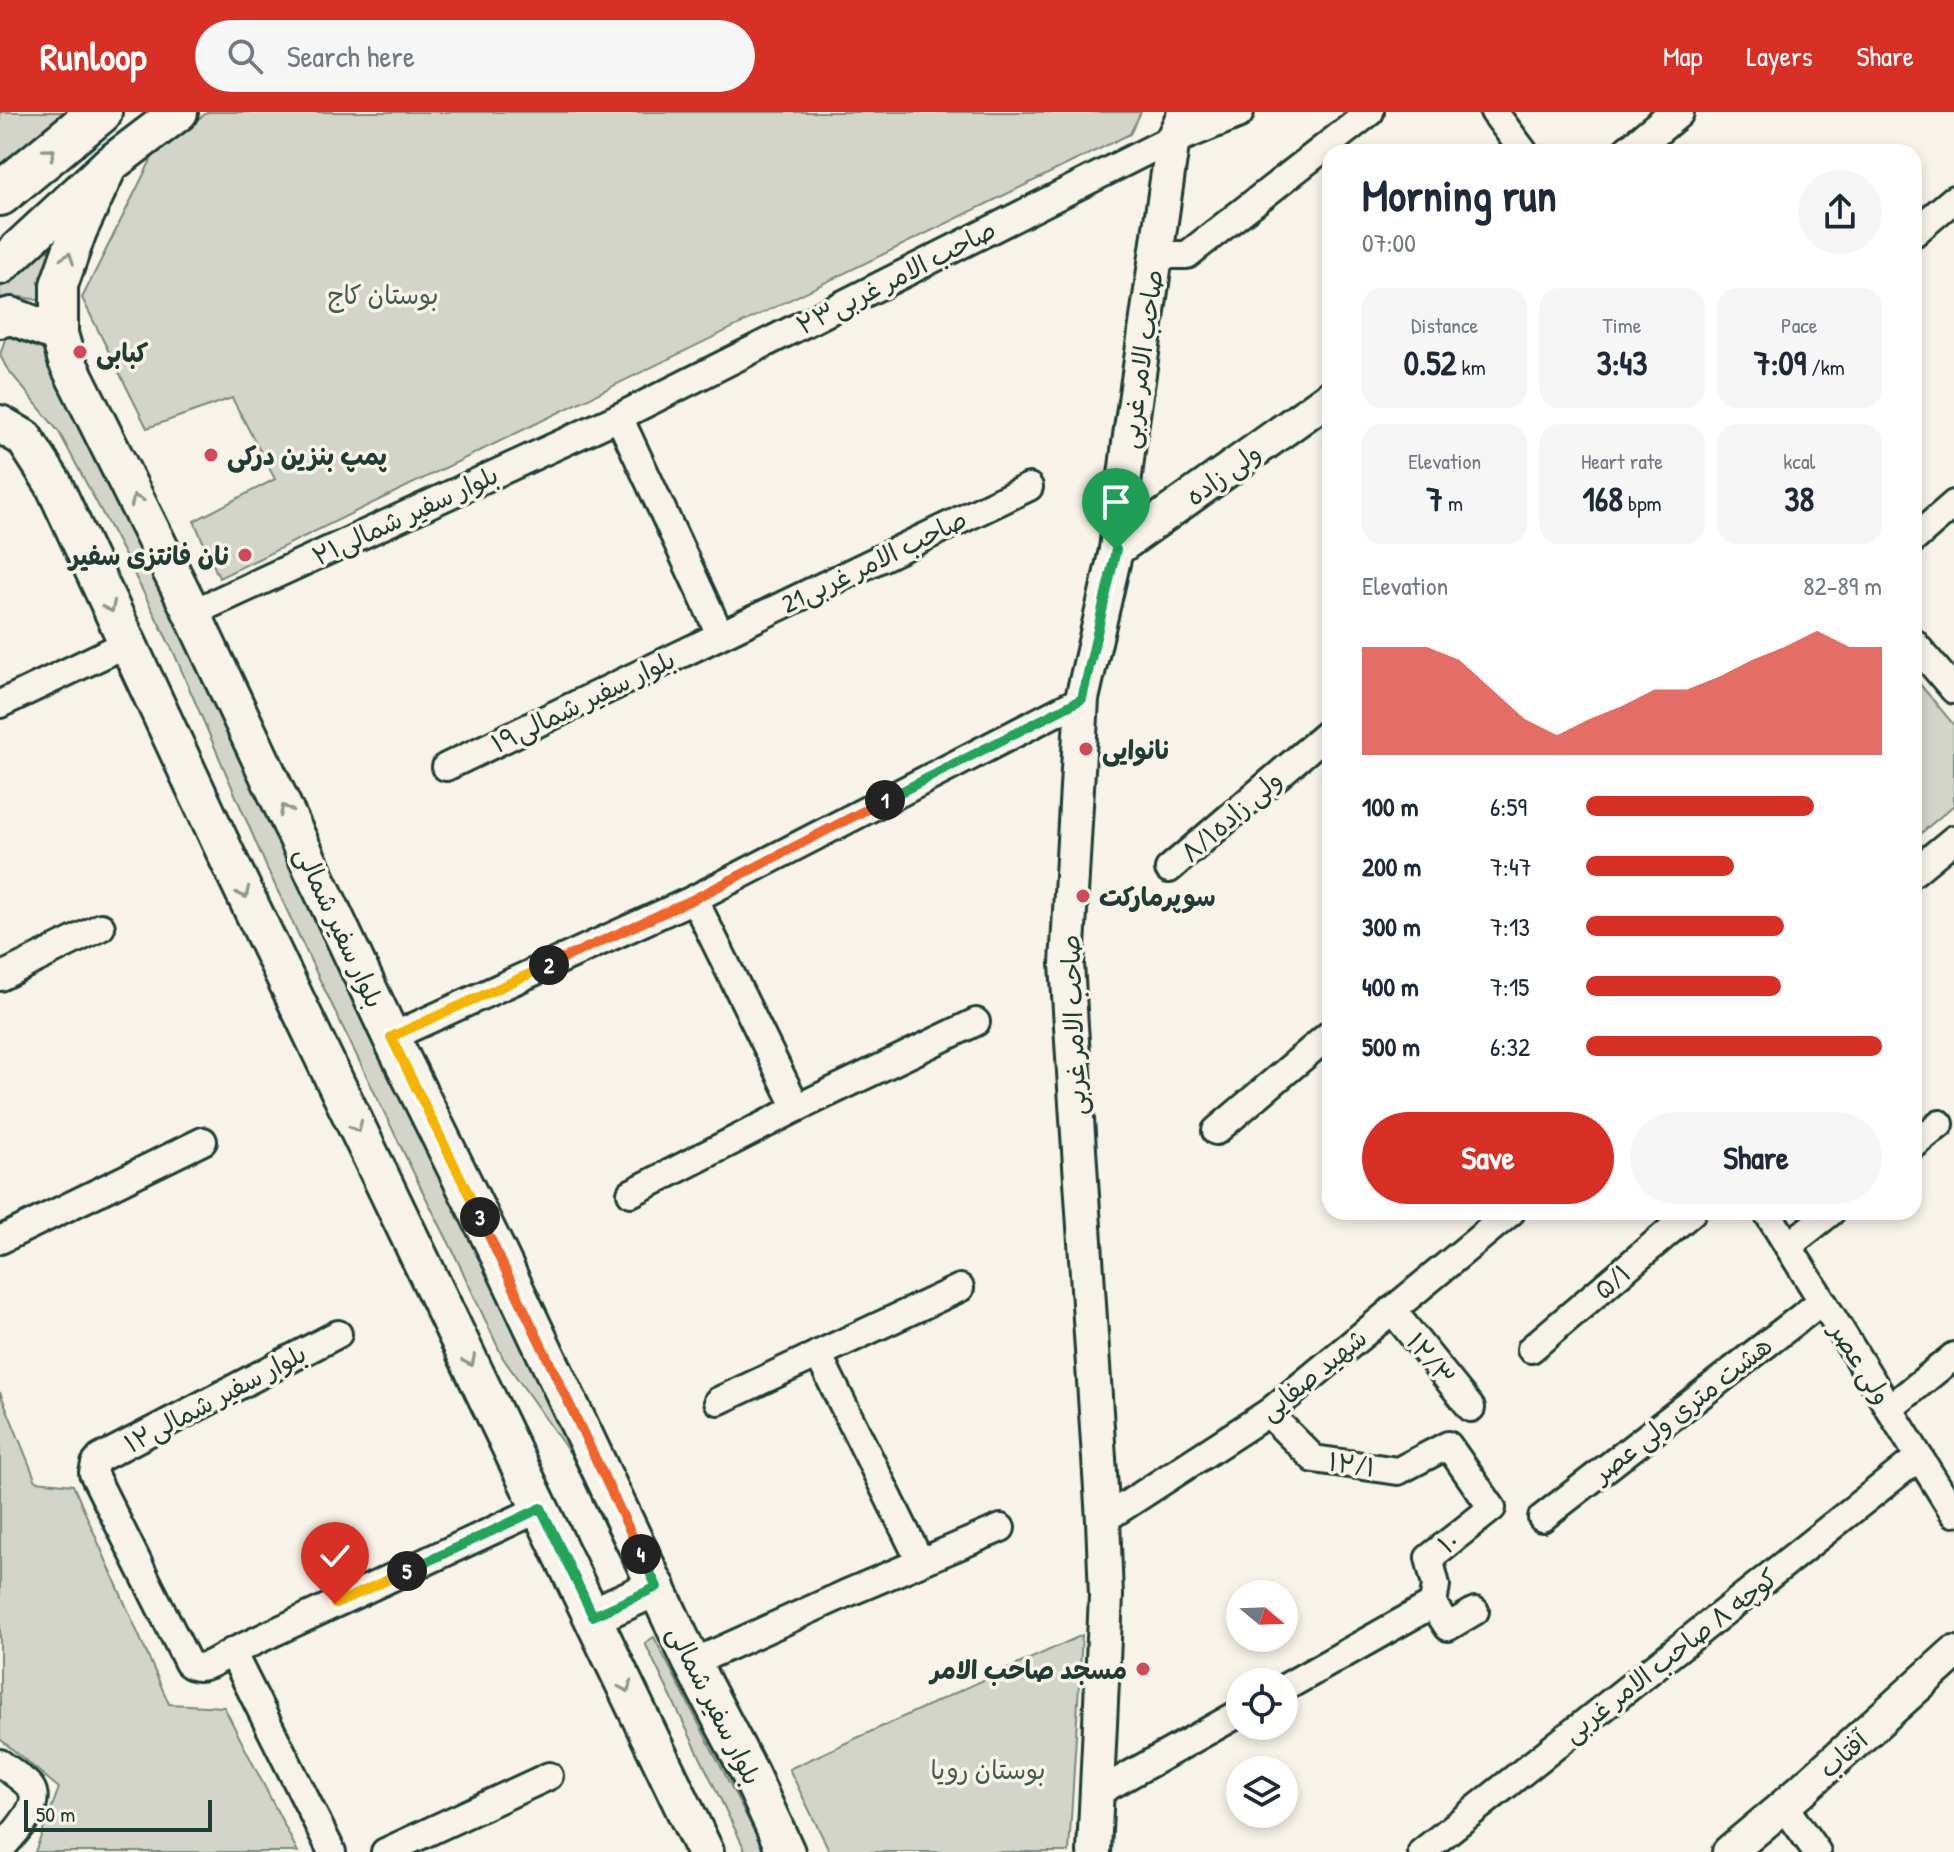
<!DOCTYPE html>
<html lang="en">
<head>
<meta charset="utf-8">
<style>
  :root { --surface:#fff; --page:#f6f6f7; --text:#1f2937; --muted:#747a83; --accent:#d93025 }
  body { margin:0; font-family:"Patrick Hand","Playpen Sans Arabic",sans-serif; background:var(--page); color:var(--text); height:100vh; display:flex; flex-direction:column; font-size:30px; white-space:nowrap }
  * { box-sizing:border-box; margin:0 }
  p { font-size:26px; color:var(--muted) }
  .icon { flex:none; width:44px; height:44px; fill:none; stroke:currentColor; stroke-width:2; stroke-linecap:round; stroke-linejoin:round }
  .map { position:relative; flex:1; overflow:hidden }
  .panel { position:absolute; left:1322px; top:32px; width:600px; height:1076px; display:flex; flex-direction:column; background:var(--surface); border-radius:24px; box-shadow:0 4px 12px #0003 }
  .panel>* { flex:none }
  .needle { width:52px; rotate:109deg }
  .tools { position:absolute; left:1226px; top:1468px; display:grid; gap:16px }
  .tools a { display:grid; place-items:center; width:72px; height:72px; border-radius:50%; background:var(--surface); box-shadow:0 4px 12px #0003; font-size:40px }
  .scale { position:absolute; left:24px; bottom:20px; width:188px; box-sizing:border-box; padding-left:8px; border:4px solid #1f3d34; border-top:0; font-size:22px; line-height:28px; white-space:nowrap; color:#1f3d34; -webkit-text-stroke:6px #f7f3e8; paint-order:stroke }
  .pin { position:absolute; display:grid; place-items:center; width:68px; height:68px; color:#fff; margin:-82px -34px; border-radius:50% 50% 50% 0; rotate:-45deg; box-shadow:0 0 8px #0007 }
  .pin .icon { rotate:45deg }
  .km { position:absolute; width:40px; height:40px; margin:-20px; border-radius:50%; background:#222; color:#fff; font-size:22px; line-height:40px; text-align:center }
  .round { display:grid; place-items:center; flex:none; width:84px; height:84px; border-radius:42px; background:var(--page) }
  .headline { display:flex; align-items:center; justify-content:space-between; height:136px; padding:0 40px }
  h1 { font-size:44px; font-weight:700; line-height:60px }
  .metrics { display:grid; grid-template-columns:repeat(3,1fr); gap:12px; height:136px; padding:8px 40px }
  .metrics div { display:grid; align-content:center; border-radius:20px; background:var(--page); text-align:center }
  .metrics b { font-size:34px; font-weight:700 }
  .metrics small { font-size:22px; font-weight:400 }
  .metrics p { font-size:22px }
  .chart { height:224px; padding:16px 40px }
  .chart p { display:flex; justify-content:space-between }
  .chart svg { width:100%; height:144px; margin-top:8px; fill:var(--accent); opacity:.7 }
  .primary-button { display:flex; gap:16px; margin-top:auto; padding:16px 40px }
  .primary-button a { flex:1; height:92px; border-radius:48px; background:var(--accent); color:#fff; font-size:32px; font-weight:700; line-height:92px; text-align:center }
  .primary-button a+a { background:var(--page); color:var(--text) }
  ul { padding:0 40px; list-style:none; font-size:26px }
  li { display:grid; grid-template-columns:128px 96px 1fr; align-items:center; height:60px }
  li i { height:20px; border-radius:10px; background:var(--accent) }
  header { display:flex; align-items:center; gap:48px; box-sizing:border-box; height:112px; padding:0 40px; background:var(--accent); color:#fff }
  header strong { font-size:38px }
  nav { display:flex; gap:44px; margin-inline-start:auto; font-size:28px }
  .search { width:560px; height:72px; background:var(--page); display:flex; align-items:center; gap:20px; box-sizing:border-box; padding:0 28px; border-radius:44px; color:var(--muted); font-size:30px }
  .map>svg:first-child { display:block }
  .green { fill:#d3d5ca; stroke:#79897f; stroke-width:2 }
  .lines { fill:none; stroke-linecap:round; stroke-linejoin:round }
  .minor-casing { stroke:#1f3d34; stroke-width:32 }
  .tertiary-casing { stroke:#1f3d34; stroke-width:38 }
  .secondary-casing { stroke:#1f3d34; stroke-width:42 }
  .trunk-casing { stroke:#1f3d34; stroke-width:48 }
  .minor { stroke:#f7f3e8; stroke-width:26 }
  .tertiary { stroke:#f7f3e8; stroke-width:32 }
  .secondary { stroke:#f7f3e8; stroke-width:36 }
  .trunk { stroke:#f7f3e8; stroke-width:42 }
  .oneway { stroke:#8b988e }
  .split-1-casing { stroke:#fff; stroke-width:16 }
  .split-2-casing { stroke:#fff; stroke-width:16 }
  .split-3-casing { stroke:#fff; stroke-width:16 }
  .split-4-casing { stroke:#fff; stroke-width:16 }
  .split-5-casing { stroke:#fff; stroke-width:16 }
  .split-6-casing { stroke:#fff; stroke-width:16 }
  .split-1 { stroke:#22a559; stroke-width:10 }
  .split-2 { stroke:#f0652b; stroke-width:10 }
  .split-3 { stroke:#f5b400; stroke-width:10 }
  .split-4 { stroke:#f0652b; stroke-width:10 }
  .split-5 { stroke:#22a559; stroke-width:10 }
  .split-6 { stroke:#f5b400; stroke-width:10 }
  .poi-dot { fill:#d1495b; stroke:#f7f3e8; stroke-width:3 }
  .labels { text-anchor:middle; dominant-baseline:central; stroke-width:7; stroke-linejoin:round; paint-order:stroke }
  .street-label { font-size:26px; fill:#1f3d34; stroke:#f7f3e8 }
  .park-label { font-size:26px; fill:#435b52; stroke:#f7f3e8 }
  .poi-label { font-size:26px; font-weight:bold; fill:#1f3d34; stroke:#f7f3e8; text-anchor:start }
</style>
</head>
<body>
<header>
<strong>Runloop</strong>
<div class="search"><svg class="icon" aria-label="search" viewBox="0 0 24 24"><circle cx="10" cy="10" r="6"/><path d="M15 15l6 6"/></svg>Search here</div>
<nav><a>Map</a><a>Layers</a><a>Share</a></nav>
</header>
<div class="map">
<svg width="1954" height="1740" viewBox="0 0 1954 1740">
  <rect width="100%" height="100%" fill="#f7f3e8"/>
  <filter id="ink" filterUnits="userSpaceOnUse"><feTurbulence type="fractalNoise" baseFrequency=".0125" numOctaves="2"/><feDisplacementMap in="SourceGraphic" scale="16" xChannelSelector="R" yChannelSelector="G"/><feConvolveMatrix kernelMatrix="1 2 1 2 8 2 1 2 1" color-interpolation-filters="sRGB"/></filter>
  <g filter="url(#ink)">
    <!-- green -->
    <g class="green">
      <polygon points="0,0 69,0 0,57"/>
      <polygon points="208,0 1141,0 1130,22 219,466 194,409 275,367 232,286 147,316 82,186 156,38"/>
      <polygon points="57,119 44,189 21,185 0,191 0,169"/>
      <polygon points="18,216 37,221 52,246 58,272 75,299 626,1437 617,1440 571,1343 503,1246 453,1139 421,1076 317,862 267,756 174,541 123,440 59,320 6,255 0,243 6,224"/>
      <polygon points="1914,565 1954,613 1954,693 1914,727"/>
      <polygon points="0,1280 36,1369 73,1373 169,1592 224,1595 298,1740 35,1740 59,1676 0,1627"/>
      <polygon points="1082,1523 1069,1740 830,1740 789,1657"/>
      <polygon points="654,1525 765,1740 746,1740 645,1531"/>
    </g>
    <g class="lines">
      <defs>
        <g id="minor">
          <polyline points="1494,0 1524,40"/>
          <polyline points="1914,121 1954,87"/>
          <polyline points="1156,143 1187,143 1370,0"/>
          <polyline points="619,305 720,522"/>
          <polyline points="1914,427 1954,392"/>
          <polyline points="192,501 619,305 1173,26"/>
          <polyline points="1914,531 1954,578"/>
          <polyline points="0,592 128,531"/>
          <polyline points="446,655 1029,375"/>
          <polyline points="1169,757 1330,619"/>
          <polyline points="1914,760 1954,727"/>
          <polyline points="694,787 797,996"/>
          <polyline points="0,865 101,815"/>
          <polyline points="391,925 694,787 1082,587"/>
          <polyline points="1216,1019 1330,922"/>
          <polyline points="1914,1033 1940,1012"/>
          <polyline points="631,1081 797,996 976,910"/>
          <polyline points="1767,1100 1954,1401"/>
          <polyline points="0,1128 203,1029"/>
          <polyline points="1788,1134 1831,1100"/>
          <polyline points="1392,1198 1471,1296"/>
          <path d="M338,1222L100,1346L95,1352L93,1361L188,1551C201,1562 219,1547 232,1540L541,1396"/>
          <polyline points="1531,1237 1692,1100"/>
          <polyline points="818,1242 920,1449"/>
          <polyline points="718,1289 960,1176"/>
          <polyline points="1889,1297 1954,1244"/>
          <polyline points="1268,1301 1314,1347 1398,1359 1448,1333 1492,1396 1429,1446 1436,1473 1433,1492 1448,1515 1475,1499"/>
          <polyline points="1542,1406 1822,1189"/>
          <polyline points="1103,1408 1268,1301 1511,1100"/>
          <polyline points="232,1540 332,1740"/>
          <polyline points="692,1551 845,1482 1001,1416"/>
          <polyline points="1284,1576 1433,1492"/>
          <path d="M0,1651C8,1657 26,1669 31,1676C43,1695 11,1724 0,1738"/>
          <polyline points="1097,1681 1240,1601"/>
          <polyline points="1784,1694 1817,1740"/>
          <polyline points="385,1740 549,1664"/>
          <polyline points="1422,1740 1919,1345"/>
        </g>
        <g id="tertiary">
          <polyline points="1173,26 1237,0"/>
          <polyline points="1629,40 1677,0"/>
          <polyline points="1116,438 1330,285"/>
          <polyline points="1094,1740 1106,1484 1103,1408 1067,852 1082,587 1116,438 1129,331 1173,26 1185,0"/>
          <polyline points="1729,1740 1784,1694 1954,1541"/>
        </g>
        <g id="secondary">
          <polyline points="109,53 78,119 59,173 59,222 67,249 192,501 391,925 497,1139 692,1551 749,1660 786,1740"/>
          <polyline points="0,154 109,53 179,0"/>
          <polyline points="0,207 11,204 59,222"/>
          <polyline points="0,312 24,326 53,371 231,753 705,1740"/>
          <polyline points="593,1504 657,1475"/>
        </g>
        <polyline id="trunk" points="0,82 100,0"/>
      </defs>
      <!-- minor casing -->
      <use href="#minor" class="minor-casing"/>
      <!-- tertiary casing -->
      <use href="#tertiary" class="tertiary-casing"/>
      <!-- secondary casing -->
      <use href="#secondary" class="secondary-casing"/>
      <!-- trunk casing -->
      <use href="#trunk" class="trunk-casing"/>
      <!-- minor -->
      <use href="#minor" class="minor"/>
      <!-- tertiary -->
      <use href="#tertiary" class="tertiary"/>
      <!-- secondary -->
      <use href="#secondary" class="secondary"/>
      <!-- trunk -->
      <use href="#trunk" class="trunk"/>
    </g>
    <!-- one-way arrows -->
    <defs><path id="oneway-chevron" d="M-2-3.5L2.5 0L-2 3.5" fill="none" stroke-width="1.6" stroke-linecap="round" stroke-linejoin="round" transform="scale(2)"/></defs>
    <g class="oneway">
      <use href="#oneway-chevron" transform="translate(50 41) rotate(-39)"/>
      <use href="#oneway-chevron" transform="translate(68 146) rotate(-71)"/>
      <use href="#oneway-chevron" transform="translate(136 388) rotate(-116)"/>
      <use href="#oneway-chevron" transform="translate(110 495) rotate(64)"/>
      <use href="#oneway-chevron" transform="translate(285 698) rotate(-116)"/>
      <use href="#oneway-chevron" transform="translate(244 781) rotate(64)"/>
      <use href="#oneway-chevron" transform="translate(357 1015) rotate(64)"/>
      <use href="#oneway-chevron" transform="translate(470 1249) rotate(64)"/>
      <use href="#oneway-chevron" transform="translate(626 1575) rotate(65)"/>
    </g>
  </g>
  <g class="lines" filter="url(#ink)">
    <defs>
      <polyline id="split-1" points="885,688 1082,587 1116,438"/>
      <polyline id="split-2" points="549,853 694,787 885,688"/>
      <polyline id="split-3" points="480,1105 391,925 549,853"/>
      <polyline id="split-4" points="480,1105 641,1442"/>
      <polyline id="split-5" points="407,1459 541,1396 593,1504 657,1475 641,1442"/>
      <polyline id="split-6" points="335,1492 407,1459"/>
    </defs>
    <!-- split-1 casing -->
    <use href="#split-1" class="split-1-casing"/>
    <!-- split-2 casing -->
    <use href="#split-2" class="split-2-casing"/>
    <!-- split-3 casing -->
    <use href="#split-3" class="split-3-casing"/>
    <!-- split-4 casing -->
    <use href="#split-4" class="split-4-casing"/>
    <!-- split-5 casing -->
    <use href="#split-5" class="split-5-casing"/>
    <!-- split-6 casing -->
    <use href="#split-6" class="split-6-casing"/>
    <!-- split-1 -->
    <use href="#split-1" class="split-1"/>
    <!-- split-2 -->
    <use href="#split-2" class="split-2"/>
    <!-- split-3 -->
    <use href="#split-3" class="split-3"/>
    <!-- split-4 -->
    <use href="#split-4" class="split-4"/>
    <!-- split-5 -->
    <use href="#split-5" class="split-5"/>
    <!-- split-6 -->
    <use href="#split-6" class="split-6"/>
  </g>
  <!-- markers -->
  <g class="poi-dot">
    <circle cx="80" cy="240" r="8"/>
    <circle cx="211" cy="343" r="8"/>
    <circle cx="245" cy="443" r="8"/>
    <circle cx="1086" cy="637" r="8"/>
    <circle cx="1083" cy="784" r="8"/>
    <circle cx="1143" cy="1557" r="8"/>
  </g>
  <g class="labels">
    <!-- street labels -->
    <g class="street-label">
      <text transform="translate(896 165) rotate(-27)">صاحب الامر غربی۲۳</text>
      <text transform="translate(1141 247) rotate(-82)">صاحب الامر غربی</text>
      <text transform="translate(1223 362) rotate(-36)">ولی زاده</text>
      <text transform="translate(405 403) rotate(-25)">بلوار سفیر شمالی۲۱</text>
      <text transform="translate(874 449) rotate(-26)">21صاحب الامر غربی</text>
      <text transform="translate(583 589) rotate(-26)">بلوار سفیر شمالی۱۹</text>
      <text transform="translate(1231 704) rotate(-41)">ولی زاده۸/۱</text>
      <text transform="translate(340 815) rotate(65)">بلوار سفیر شمالی</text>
      <text transform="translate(1073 913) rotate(-92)">صاحب الامر غربی</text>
      <text transform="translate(1612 1169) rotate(-40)">۵/۱</text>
      <text transform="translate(1431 1247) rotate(51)">۱۲/۳</text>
      <text transform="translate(1861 1251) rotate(58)">ولی عصر</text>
      <text transform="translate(1313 1262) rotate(-39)">شهید صفایی</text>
      <text transform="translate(215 1286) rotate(-28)">بلوار سفیر شمالی۱۲</text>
      <text transform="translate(1682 1297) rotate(-38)">هشت متری ولی عصر</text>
      <text transform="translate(1352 1352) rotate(8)">۱۲/۱</text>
      <text transform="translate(1448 1430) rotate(-39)">۱۰</text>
      <text transform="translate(1670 1543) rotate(-38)">کوچه ۸ صاحب الامر غربی</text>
      <text transform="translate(715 1593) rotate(63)">بلوار سفیر شمالی</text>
      <text transform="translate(1843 1642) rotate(-42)">آفتاب</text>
    </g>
    <!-- park labels -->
    <g class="park-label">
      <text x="383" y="182">بوستان کاج</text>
      <text x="988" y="1657">بوستان رویا</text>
    </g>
    <!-- poi labels -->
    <g class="poi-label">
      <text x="96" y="240">کبابی</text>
      <text x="227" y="343">پمپ بنزین درکی</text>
      <text x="229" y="443" text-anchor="end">نان فانتزی سفیر</text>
      <text x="1102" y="637">نانوایی</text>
      <text x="1099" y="784">سوپرمارکت</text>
      <text x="1127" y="1557" text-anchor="end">مسجد صاحب الامر</text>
    </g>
  </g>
</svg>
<div class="tools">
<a><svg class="needle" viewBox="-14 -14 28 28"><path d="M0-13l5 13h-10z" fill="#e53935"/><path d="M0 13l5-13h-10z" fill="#747a83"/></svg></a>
<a><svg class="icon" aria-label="locate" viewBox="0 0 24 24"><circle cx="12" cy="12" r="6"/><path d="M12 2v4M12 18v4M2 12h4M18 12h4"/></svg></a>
<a><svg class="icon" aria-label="layers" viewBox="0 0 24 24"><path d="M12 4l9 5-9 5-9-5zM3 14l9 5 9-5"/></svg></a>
</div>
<div class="scale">50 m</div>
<div class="pin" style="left:1116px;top:438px;background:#1e9e55"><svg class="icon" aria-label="arrive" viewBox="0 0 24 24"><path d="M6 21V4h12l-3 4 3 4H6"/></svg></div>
<div class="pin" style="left:335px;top:1492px;background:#d93025"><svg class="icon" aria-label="check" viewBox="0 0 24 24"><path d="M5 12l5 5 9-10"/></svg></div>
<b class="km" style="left:885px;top:688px">1</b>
<b class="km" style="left:549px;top:853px">2</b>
<b class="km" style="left:480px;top:1105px">3</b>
<b class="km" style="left:641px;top:1442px">4</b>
<b class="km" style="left:407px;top:1459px">5</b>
<section class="panel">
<div class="headline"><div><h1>Morning run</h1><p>07:00</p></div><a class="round"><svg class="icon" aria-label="share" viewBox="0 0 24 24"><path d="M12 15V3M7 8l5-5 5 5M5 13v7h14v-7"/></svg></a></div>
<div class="metrics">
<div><p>Distance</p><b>0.52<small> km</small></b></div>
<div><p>Time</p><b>3:43</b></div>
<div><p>Pace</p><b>7:09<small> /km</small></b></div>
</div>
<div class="metrics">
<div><p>Elevation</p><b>7<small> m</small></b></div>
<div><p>Heart rate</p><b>168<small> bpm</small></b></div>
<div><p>kcal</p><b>38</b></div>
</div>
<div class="chart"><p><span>Elevation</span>82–89 m</p>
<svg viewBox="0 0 160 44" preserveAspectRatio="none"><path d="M0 44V11L10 11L20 11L30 15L40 24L50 33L60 38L70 33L80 29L90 24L100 24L110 20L120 15L130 11L140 6L150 11L160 11V44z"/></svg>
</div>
<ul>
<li><b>100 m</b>6:59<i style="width:77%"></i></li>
<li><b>200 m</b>7:47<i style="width:50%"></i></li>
<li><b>300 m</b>7:13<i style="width:67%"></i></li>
<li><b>400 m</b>7:15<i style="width:66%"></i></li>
<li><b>500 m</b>6:32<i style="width:100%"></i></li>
</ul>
<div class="primary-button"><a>Save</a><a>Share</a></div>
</section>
</div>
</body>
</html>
